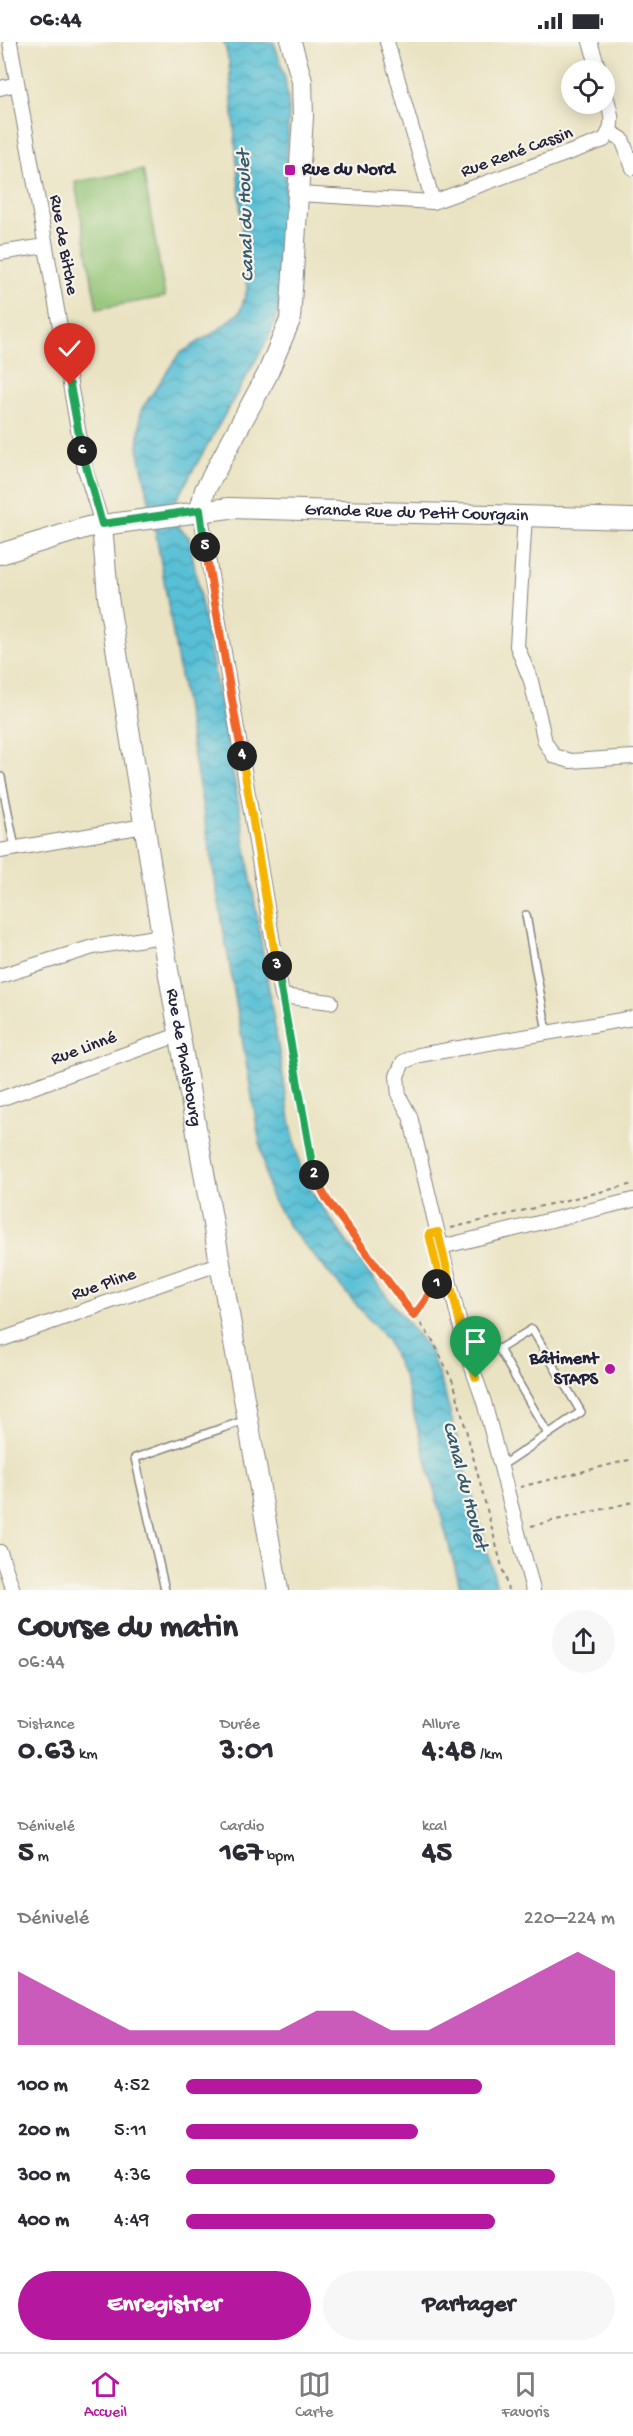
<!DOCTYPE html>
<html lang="fr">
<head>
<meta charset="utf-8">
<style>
  :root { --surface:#fff; --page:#f7f7f7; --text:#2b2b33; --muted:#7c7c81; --line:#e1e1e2; --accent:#b5179e }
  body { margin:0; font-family:"Gochi Hand",sans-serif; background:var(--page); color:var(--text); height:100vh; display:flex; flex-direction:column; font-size:22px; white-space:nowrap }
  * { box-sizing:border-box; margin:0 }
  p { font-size:20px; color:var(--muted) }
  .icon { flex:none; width:33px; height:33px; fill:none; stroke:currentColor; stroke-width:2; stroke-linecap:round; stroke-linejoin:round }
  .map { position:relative; height:1548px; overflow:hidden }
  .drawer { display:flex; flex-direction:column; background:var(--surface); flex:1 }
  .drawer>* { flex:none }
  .fabs { position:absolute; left:561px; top:18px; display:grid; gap:12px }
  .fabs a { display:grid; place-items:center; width:54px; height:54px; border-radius:50%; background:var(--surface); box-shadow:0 3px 15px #0003; font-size:30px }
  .pin { position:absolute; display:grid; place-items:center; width:51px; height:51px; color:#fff; margin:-62px -26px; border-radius:50% 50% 50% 0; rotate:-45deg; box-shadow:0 0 6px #0007 }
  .pin .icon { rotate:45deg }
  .km { position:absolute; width:30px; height:30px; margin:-15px; border-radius:50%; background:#222; color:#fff; font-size:16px; line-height:30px; text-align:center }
  .round { display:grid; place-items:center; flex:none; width:63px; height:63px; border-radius:32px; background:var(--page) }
  .headline { display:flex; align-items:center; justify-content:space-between; height:102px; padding:0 18px }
  h1 { font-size:33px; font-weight:700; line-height:45px }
  .figures { display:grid; grid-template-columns:repeat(3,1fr); gap:9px; height:102px; padding:6px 18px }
  .figures div { display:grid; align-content:center }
  .figures b { font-size:30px; font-weight:700 }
  .figures small { font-size:16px; font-weight:400 }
  .figures p { font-size:16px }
  .chart { height:168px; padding:12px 18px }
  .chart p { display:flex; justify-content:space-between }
  .chart svg { width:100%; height:108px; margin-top:6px; fill:var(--accent); opacity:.7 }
  .button { display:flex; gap:12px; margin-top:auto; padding:12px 18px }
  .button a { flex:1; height:69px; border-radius:36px; background:var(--accent); color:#fff; font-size:24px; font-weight:700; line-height:69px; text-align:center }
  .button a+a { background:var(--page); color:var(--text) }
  ul { padding:0 18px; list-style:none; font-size:20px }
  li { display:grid; grid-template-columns:96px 72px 1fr; align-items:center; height:45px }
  li i { height:15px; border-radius:8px; background:var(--accent) }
  .status { display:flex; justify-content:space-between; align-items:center; height:42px; padding:0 30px; background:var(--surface); direction:ltr }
  .status svg { height:16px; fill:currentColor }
  .tabs { display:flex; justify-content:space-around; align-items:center; height:84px; border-top:2px solid var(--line); background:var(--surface); font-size:16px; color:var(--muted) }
  .tabs a { display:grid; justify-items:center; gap:3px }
  .tabs .selected { color:var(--accent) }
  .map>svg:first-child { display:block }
  .pitch { fill:#91c374; stroke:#5a7258; stroke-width:1.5 }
  .water { fill:url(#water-waves); stroke:#3d7188; stroke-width:1.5 }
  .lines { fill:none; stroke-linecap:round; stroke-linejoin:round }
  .lane-casing { stroke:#86827f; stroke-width:10 }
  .street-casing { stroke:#86827f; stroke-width:16 }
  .secondary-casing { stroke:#86827f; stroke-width:22 }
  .path { stroke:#86827f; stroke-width:2; stroke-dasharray:4.5 4.5; stroke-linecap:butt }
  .lane { stroke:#fff; stroke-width:7 }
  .street { stroke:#fff; stroke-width:14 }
  .secondary { stroke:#fff; stroke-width:20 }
  .split-1-casing { stroke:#fff; stroke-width:12 }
  .split-2-casing { stroke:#fff; stroke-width:12 }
  .split-3-casing { stroke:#fff; stroke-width:12 }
  .split-4-casing { stroke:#fff; stroke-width:12 }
  .split-5-casing { stroke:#fff; stroke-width:12 }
  .split-6-casing { stroke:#fff; stroke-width:12 }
  .split-7-casing { stroke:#fff; stroke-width:12 }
  .split-1 { stroke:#f5b400; stroke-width:8 }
  .split-2 { stroke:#f0652b; stroke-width:8 }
  .split-3 { stroke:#22a559; stroke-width:8 }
  .split-4 { stroke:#f5b400; stroke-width:8 }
  .split-5 { stroke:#f0652b; stroke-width:8 }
  .split-6 { stroke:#22a559; stroke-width:8 }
  .split-7 { stroke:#22a559; stroke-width:8 }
  .poi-dot { fill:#b5179e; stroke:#f7f3e8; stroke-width:2 }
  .labels { text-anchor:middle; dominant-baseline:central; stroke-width:4.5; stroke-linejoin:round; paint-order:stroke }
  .street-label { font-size:18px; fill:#22223b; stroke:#f7f3e8 }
  .poi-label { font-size:18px; font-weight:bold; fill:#22223b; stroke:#f7f3e8; text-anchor:start }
  .water-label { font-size:20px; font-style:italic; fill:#355971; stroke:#f7f3e8 }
</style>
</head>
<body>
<div class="status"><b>06:44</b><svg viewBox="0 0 49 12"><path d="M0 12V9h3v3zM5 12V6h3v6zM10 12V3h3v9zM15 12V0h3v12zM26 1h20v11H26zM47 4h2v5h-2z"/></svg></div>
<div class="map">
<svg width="633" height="1548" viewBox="0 0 633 1548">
  <defs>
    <pattern id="water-waves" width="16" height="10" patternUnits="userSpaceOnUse" patternTransform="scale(1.5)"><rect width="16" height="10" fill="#58c0d6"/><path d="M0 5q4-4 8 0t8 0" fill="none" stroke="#489caf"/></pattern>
  </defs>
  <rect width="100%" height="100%" fill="#f7f3e8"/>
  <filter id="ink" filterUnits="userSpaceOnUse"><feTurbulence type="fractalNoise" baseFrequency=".0167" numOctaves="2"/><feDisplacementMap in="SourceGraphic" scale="12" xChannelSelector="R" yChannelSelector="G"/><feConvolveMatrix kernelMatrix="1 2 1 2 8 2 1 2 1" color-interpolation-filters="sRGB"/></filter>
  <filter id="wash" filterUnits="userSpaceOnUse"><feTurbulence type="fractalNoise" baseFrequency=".008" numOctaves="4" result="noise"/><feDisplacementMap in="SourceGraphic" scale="24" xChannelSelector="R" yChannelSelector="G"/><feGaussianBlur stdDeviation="1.35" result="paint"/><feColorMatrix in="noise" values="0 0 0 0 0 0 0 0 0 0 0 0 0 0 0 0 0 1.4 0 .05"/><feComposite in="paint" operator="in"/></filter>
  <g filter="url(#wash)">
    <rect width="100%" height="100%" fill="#eae3c3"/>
    <!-- pitch -->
    <polygon class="pitch" points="143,128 165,255 97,267 75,140"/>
    <!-- water -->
    <polygon class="water" points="224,0 274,0 285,36 289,68 280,265 269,295 174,462 177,483 189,495 239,764 291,1083 300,1123 304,1138 317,1157 367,1229 430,1309 445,1352 498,1548 461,1548 404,1335 387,1298 290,1186 270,1153 264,1125 156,492 138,406 141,368 179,312 218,288 240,270 247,248 229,20"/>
  </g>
  <g filter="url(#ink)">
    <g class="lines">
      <defs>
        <g id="lane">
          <polyline points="1,735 15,806"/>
          <polyline points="526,873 547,990"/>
          <polyline points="502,1423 510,1418 581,1370 532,1287 499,1307 548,1392"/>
          <polyline points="165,1548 135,1416 246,1378"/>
        </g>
        <g id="street">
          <polyline points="10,0 85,427 102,482"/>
          <polyline points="387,0 433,160"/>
          <polyline points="590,0 599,28"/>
          <polyline points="0,46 17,42"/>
          <polyline points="610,90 622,97 633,126"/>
          <path d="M299,152L433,160L604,98C617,82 610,67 604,48"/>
          <polyline points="0,211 45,204"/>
          <polyline points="200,468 282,954 331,960"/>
          <polyline points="525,474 517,604 531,639 545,700 554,714 571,719 633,715"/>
          <polyline points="0,809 144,784"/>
          <polyline points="0,934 93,905 162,894"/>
          <polyline points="0,1057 181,992"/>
          <polyline points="441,1205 410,1074 399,1054 397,1034 403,1020 419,1013 633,976"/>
          <polyline points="0,1298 221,1221"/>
          <polyline points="0,1510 13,1548"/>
          <polyline points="533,1548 484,1360 467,1311 441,1205 633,1158"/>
        </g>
        <g id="secondary">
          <polyline points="200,468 205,448 267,333 290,278 303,75 302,39 291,0"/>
          <path id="s1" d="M102,482L108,555L162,894L278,1548"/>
          <path id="s2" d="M0,512L88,485L229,466L633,477"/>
        </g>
      </defs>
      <!-- lane casing -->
      <use href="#lane" class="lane-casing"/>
      <!-- street casing -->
      <use href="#street" class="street-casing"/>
      <!-- secondary casing -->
      <use href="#secondary" class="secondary-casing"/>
      <!-- path -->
      <g class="path">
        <polyline points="284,968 315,1135 327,1158 432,1297 454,1342 508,1548"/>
        <polyline points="451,1186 633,1142"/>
        <polyline points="414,1274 435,1244"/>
        <polyline points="520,1445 633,1417"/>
        <polyline points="531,1484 633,1460"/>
      </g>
      <!-- lane -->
      <use href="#lane" class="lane"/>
      <!-- street -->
      <use href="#street" class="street"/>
      <!-- secondary -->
      <use href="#secondary" class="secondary"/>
    </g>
  </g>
  <g class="lines" filter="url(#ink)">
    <defs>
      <polyline id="split-1" points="437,1242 440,1238 429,1192 438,1190 467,1311 476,1336"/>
      <polyline id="split-2" points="314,1133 327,1158 414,1274 437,1242"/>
      <polyline id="split-3" points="277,924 314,1133"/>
      <polyline id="split-4" points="242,714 277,924"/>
      <polyline id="split-5" points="205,505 242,714"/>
      <polyline id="split-6" points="82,409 102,482 200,468 205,505"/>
      <polyline id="split-7" points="70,343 82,409"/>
    </defs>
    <!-- split-1 casing -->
    <use href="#split-1" class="split-1-casing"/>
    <!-- split-2 casing -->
    <use href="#split-2" class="split-2-casing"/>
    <!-- split-3 casing -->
    <use href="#split-3" class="split-3-casing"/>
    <!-- split-4 casing -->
    <use href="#split-4" class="split-4-casing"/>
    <!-- split-5 casing -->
    <use href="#split-5" class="split-5-casing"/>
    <!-- split-6 casing -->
    <use href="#split-6" class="split-6-casing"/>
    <!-- split-7 casing -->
    <use href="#split-7" class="split-7-casing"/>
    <!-- split-1 -->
    <use href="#split-1" class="split-1"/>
    <!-- split-2 -->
    <use href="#split-2" class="split-2"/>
    <!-- split-3 -->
    <use href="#split-3" class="split-3"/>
    <!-- split-4 -->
    <use href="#split-4" class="split-4"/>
    <!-- split-5 -->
    <use href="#split-5" class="split-5"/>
    <!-- split-6 -->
    <use href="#split-6" class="split-6"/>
    <!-- split-7 -->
    <use href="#split-7" class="split-7"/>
  </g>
  <!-- markers -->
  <g class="poi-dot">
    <rect x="284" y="122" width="12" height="12" rx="3"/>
    <circle cx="610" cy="1327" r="6"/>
  </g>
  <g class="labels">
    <!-- street labels -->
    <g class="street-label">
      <text transform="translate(517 111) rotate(-20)">Rue René Cassin</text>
      <text transform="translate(63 203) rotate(80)">Rue de Bitche</text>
      <text stroke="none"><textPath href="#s2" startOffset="422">Grande Rue du Petit Courgain</textPath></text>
      <text transform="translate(84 1007) rotate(-20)">Rue Linné</text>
      <text stroke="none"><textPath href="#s1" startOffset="540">Rue de Phalsbourg</textPath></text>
      <text transform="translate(104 1243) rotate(-19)">Rue Pline</text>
    </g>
    <!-- poi labels -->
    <g class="poi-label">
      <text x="302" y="128">Rue du Nord</text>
      <text x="598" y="1317" text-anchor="end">Bâtiment<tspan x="598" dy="21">STAPS</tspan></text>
    </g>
    <!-- water labels -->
    <g class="water-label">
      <text transform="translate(247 174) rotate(-92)">Canal du Houlet</text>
      <text transform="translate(464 1444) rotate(75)">Canal du Houlet</text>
    </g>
  </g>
</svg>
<div class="fabs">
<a><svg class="icon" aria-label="locate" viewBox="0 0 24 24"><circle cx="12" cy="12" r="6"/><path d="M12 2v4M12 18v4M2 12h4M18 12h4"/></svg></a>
</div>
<div class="pin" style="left:476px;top:1336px;background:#1e9e55"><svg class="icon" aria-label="arrive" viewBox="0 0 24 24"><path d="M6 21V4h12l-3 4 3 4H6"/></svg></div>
<div class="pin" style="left:70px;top:343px;background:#d93025"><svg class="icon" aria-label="check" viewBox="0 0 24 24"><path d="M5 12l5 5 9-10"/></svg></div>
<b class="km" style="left:437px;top:1242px">1</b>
<b class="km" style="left:314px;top:1133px">2</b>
<b class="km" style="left:277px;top:924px">3</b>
<b class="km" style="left:242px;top:714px">4</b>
<b class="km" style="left:205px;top:505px">5</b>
<b class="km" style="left:82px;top:409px">6</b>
</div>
<section class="drawer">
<div class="headline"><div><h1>Course du matin</h1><p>06:44</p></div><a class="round"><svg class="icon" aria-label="share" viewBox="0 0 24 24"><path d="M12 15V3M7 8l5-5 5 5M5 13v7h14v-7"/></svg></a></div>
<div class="figures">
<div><p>Distance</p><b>0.63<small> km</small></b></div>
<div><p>Durée</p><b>3:01</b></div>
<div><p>Allure</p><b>4:48<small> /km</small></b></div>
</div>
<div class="figures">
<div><p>Dénivelé</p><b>5<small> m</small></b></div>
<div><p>Cardio</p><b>167<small> bpm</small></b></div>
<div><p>kcal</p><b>45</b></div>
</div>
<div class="chart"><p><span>Dénivelé</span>220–224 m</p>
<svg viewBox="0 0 160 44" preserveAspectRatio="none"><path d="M0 44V14L10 22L20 30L30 38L40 38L50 38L60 38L70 38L80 30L90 30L100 38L110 38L120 30L130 22L140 14L150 6L160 14V44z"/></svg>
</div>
<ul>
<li><b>100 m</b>4:52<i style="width:69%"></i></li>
<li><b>200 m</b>5:11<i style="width:54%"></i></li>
<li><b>300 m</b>4:36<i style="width:86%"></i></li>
<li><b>400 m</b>4:49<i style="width:72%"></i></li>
</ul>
<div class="button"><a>Enregistrer</a><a>Partager</a></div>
</section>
<nav class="tabs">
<a class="selected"><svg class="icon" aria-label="home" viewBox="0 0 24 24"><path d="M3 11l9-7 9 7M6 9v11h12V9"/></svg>Accueil</a>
<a><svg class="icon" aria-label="map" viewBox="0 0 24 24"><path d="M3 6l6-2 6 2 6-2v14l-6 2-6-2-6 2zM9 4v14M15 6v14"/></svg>Carte</a>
<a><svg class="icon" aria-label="saved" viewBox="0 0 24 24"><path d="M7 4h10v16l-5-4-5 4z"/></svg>Favoris</a>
</nav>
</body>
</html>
